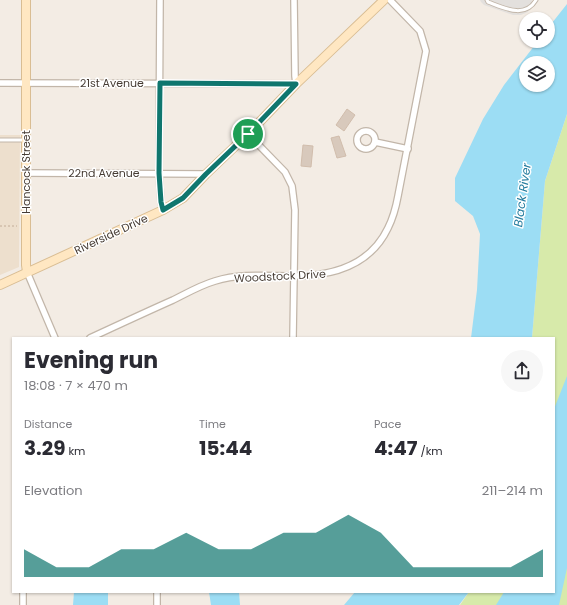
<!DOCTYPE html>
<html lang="en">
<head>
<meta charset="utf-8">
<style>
  :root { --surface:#fff; --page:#f7f7f7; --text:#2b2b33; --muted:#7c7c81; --accent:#0f766e }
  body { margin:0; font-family:Poppins,sans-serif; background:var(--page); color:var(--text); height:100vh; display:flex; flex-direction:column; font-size:15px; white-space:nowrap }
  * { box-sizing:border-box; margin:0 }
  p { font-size:13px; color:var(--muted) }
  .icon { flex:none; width:22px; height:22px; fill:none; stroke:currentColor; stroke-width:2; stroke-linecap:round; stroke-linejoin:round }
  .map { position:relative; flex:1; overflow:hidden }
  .drawer { position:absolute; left:12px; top:337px; width:543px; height:256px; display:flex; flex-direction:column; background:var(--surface); border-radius:0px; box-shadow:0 1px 3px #0004 }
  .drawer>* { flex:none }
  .controls { position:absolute; left:519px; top:12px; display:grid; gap:8px }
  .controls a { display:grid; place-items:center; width:36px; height:36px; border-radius:50%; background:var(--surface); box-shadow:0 1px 3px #0004; font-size:20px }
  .pin { position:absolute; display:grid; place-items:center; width:34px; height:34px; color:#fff; margin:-17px; border:2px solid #fff; border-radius:50%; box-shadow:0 1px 4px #0007 }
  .round { display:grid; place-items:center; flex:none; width:42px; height:42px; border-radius:21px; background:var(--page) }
  .summary { display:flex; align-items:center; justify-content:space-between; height:68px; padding:0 12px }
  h1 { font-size:22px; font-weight:700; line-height:30px }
  .figures { display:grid; grid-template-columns:repeat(3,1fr); gap:6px; height:68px; padding:4px 12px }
  .figures div { display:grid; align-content:center }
  .figures b { font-size:20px; font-weight:700 }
  .figures small { font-size:11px; font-weight:400 }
  .figures p { font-size:11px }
  .chart { height:112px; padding:8px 12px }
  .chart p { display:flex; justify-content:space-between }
  .chart svg { width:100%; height:72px; margin-top:4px; fill:var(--accent); opacity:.7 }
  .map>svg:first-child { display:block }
  .education { fill:#eddfcd }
  .green { fill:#d7eaaa }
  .parking { fill:#e3e0dd }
  .water { fill:#9cddf4; fill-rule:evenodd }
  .building { fill:#d8c9bc; stroke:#d1bdac }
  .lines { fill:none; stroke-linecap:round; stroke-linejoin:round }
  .lane-casing { stroke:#c2b6a9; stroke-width:5 }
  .street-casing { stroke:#c2b6a9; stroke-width:8 }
  .secondary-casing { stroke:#d9bd93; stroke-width:10 }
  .path { stroke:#c2ac97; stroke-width:1; stroke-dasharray:2 2; stroke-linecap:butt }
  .lane { stroke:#fff; stroke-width:3 }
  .street { stroke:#fff; stroke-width:5.5 }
  .secondary { stroke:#ffe7c2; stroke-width:8 }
  .route-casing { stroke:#fff; stroke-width:8 }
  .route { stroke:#0f766e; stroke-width:5 }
  .labels { text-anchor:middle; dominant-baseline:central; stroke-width:3; stroke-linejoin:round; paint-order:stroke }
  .street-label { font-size:11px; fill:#463c34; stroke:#fff }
  .water-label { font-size:12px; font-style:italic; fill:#247c9e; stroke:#fff }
</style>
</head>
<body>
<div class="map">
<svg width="567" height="605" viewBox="0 0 567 605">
  <rect width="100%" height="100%" fill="#f3ece4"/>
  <!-- education -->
  <polygon class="education" points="0,135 20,135 19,267 0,275"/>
  <!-- green -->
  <polygon class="green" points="567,114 567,605 460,605 469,592 554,592 554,338 532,338 545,181"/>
  <!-- parking -->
  <polygon class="parking" points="480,0 532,0 528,12 521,15 513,15 484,5 481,2"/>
  <!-- water -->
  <g class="water">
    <path d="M567,4V114L545,181L532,338H471L477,290L480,234L473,216L455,201V178L483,119L504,85L538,41H548V28ZM526,63H548V85H526Z"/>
    <polygon points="567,376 567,568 559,605 496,605 504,592 554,592 554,409"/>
    <polygon points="74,592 108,592 108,605 73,605"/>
    <polygon points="209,592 239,592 240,605 211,605"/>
    <polygon points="355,592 469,592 459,605 344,605"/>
  </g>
  <!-- building -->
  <g class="building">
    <polygon points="347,109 355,115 344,131 336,125"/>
    <polygon points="339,136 346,156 337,158 331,138"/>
    <polygon points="303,145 313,146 311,167 301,166"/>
  </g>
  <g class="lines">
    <defs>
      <g id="lane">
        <path d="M487,0L488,2C504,8 525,19 536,0"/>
        <polyline points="0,140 26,140"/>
      </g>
      <g id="street">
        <polyline points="160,0 159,173 161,202 163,210"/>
        <polyline points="0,83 296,84 295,76 294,0"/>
        <circle cx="366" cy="140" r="9"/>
        <polyline points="248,134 285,172 292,186 295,210 293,338"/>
        <polyline points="375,142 408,149"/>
        <polyline points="26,173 206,174"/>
        <polyline points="27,272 55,338"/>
        <path d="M90,338C118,325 146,312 173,300C187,293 201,285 215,281C241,273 267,276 294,276C332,276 370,266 388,228C393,218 396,207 398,196L426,51L420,31L390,0"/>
        <polyline points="157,592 157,605"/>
        <polyline points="23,605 23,592"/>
      </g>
      <g id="secondary">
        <polyline points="26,0 26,265 27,272"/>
        <polyline points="0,285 163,210 183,198 206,174 248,134 296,84 384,0"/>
      </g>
    </defs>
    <!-- lane casing -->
    <use href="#lane" class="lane-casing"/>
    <!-- street casing -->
    <use href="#street" class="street-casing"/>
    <!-- secondary casing -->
    <use href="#secondary" class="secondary-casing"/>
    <!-- path -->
    <polyline class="path" points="0,226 17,226"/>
    <!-- lane -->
    <use href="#lane" class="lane"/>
    <!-- street -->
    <use href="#street" class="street"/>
    <!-- secondary -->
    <use href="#secondary" class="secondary"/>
  </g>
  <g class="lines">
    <defs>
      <polygon id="route" points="160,83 287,84 296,84 248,134 206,174 183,198 163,210 161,202 159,173"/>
    </defs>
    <!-- route casing -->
    <use href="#route" class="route-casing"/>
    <!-- route -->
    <use href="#route" class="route"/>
  </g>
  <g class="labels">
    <!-- street labels -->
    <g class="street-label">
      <text x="112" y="83">21st Avenue</text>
      <text transform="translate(26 172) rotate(-90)">Hancock Street</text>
      <text x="104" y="173">22nd Avenue</text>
      <text transform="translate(111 234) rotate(-25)">Riverside Drive</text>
      <text transform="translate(280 276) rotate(-3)">Woodstock Drive</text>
    </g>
    <!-- water labels -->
    <g class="water-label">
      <text transform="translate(522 195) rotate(-82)">Black River</text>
    </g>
  </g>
</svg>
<div class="controls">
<a><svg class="icon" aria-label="locate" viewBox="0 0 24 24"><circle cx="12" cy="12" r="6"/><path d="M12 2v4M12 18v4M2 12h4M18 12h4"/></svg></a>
<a><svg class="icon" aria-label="layers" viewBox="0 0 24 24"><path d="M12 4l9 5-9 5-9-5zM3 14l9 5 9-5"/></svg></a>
</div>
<div class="pin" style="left:248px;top:134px;background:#1e9e55"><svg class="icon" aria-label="arrive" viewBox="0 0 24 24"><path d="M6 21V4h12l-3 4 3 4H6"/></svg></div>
<section class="drawer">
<div class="summary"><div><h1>Evening run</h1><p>18:08 · 7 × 470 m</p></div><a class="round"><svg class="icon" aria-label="share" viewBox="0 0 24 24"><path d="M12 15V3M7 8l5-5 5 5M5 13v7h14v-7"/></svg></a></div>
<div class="figures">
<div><p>Distance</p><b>3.29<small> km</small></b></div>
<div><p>Time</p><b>15:44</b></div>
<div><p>Pace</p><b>4:47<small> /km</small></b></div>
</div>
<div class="chart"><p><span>Elevation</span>211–214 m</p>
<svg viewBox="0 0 160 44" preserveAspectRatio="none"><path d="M0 44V27L10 38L20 38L30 27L40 27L50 17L60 27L70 27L80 17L90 17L100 6L110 17L120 38L130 38L140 38L150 38L160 27V44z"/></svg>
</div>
</section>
</div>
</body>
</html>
